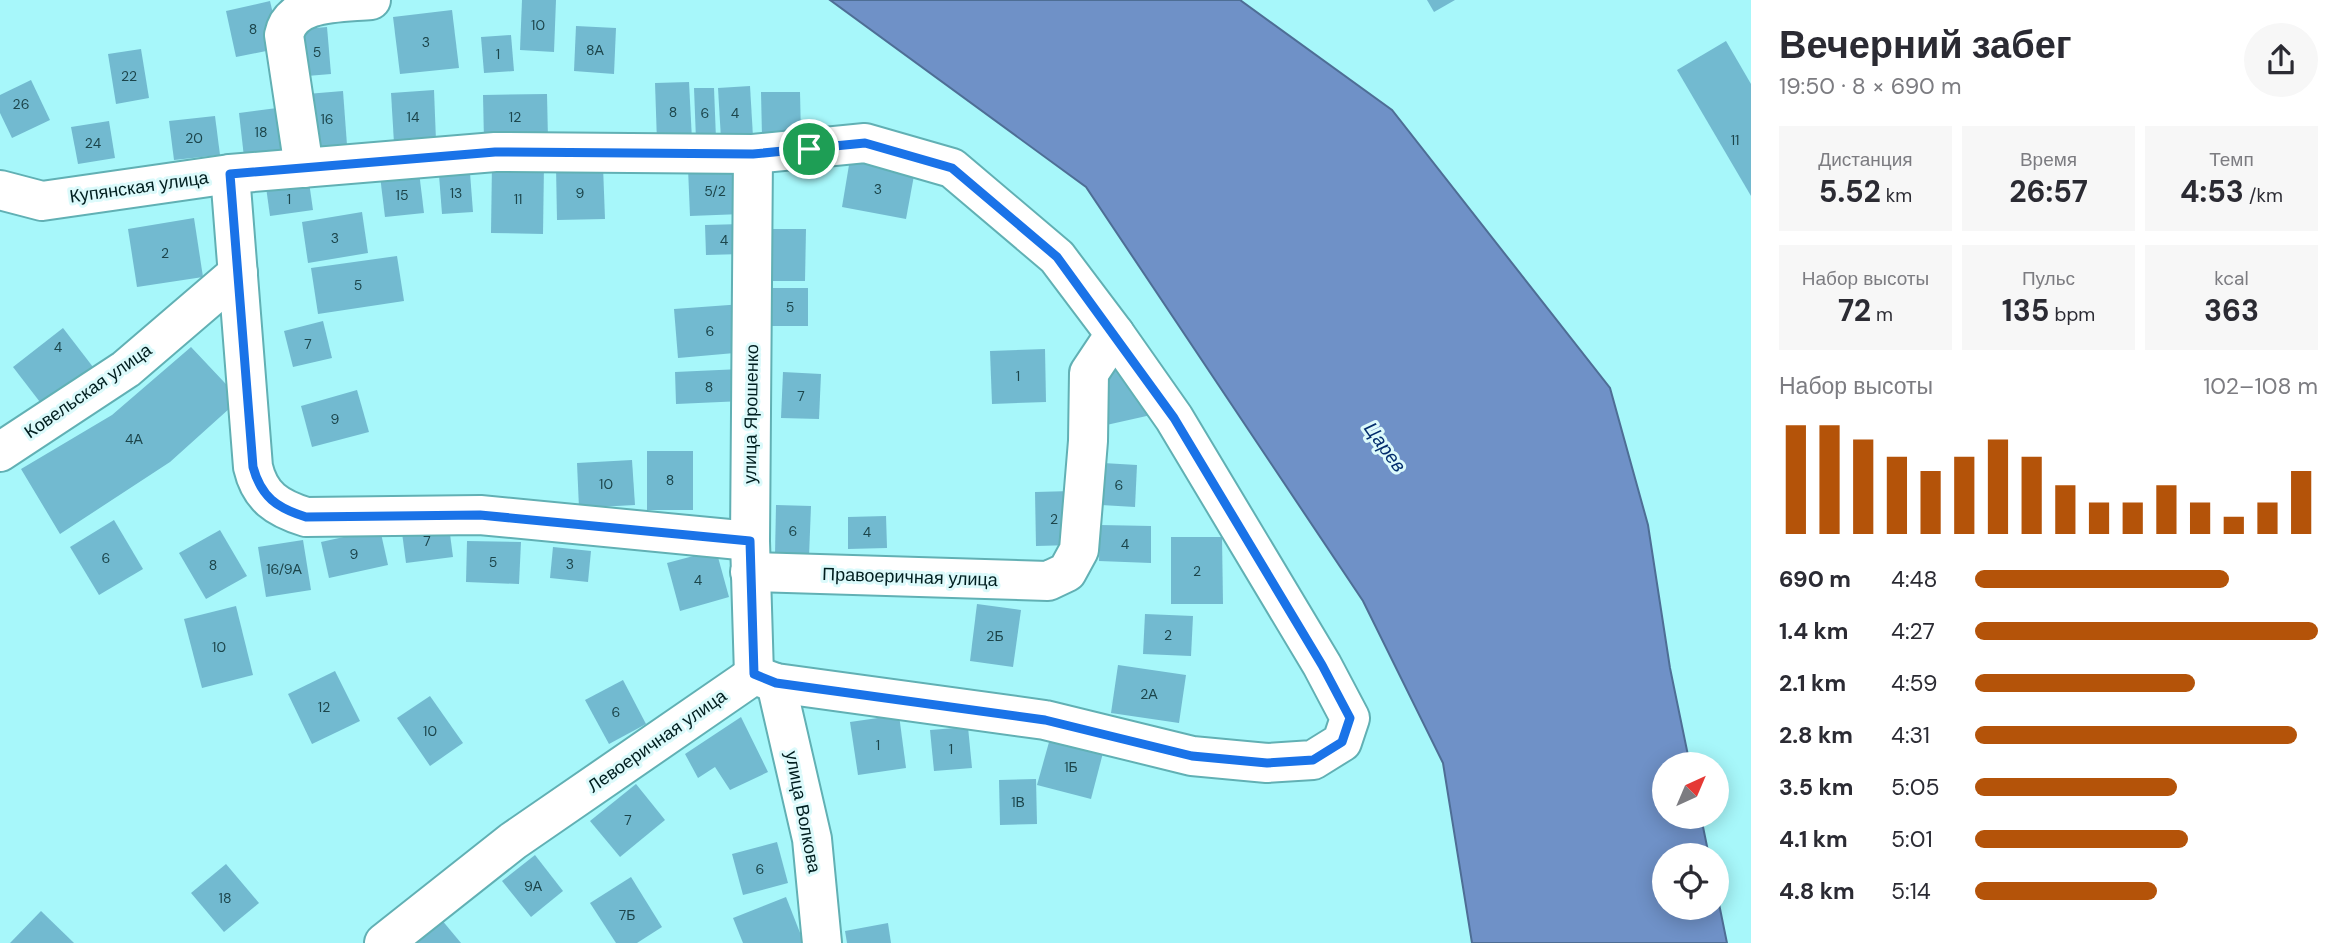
<!DOCTYPE html>
<html lang="ru">
<head>
<meta charset="utf-8">
<style>
  :root { --surface:#fff; --page:#f7f7f7; --text:#2b2b33; --muted:#7c7c81; --accent:#b45309 }
  body { margin:0; font-family:"DM Sans",sans-serif; background:var(--page); color:var(--text); height:100vh; display:flex; flex-direction:column; font-size:26px; white-space:nowrap }
  * { box-sizing:border-box; margin:0 }
  p { font-size:23px; color:var(--muted) }
  .icon { flex:none; width:38px; height:38px; fill:none; stroke:currentColor; stroke-width:2; stroke-linecap:round; stroke-linejoin:round }
  .map { position:relative; flex:1; overflow:hidden }
  .side { display:flex; flex-direction:column; background:var(--surface); width:595px }
  .side>* { flex:none }
  .needle { width:46px; rotate:44deg }
  .controls { position:absolute; left:1652px; top:752px; display:grid; gap:14px }
  .controls a { display:grid; place-items:center; width:77px; height:77px; border-radius:50%; background:var(--surface); box-shadow:0 4px 18px #0003; font-size:35px }
  .pin { position:absolute; display:grid; place-items:center; width:60px; height:60px; color:#fff; margin:-30px; border:4px solid #fff; border-radius:50%; box-shadow:0 2px 7px #0007 }
  .round { display:grid; place-items:center; flex:none; width:74px; height:74px; border-radius:37px; background:var(--page) }
  .summary { display:flex; align-items:center; justify-content:space-between; height:119px; padding:0 28px }
  h1 { font-size:38px; font-weight:700; line-height:52px }
  .metrics { display:grid; grid-template-columns:repeat(3,1fr); gap:10px; height:119px; padding:7px 28px }
  .metrics div { display:grid; align-content:center; border-radius:0px; background:var(--page); text-align:center }
  .metrics b { font-size:30px; font-weight:700 }
  .metrics small { font-size:19px; font-weight:400 }
  .metrics p { font-size:19px }
  .chart { height:196px; padding:14px 28px }
  .chart p { display:flex; justify-content:space-between }
  .chart svg { width:100%; height:126px; margin-top:7px; stroke:var(--accent); stroke-width:6 }
  ul { padding:0 28px; list-style:none; font-size:23px }
  li { display:grid; grid-template-columns:112px 84px 1fr; align-items:center; height:52px }
  li i { height:18px; border-radius:9px; background:var(--accent) }
  main { display:flex; flex:1; min-height:0 }
  .map>svg:first-child { display:block }
  .water { fill:#6f91c7; stroke:#4e6e95; stroke-width:2 }
  .building { fill:#72bad0 }
  .lines { fill:none; stroke-linecap:round; stroke-linejoin:round }
  .minor-casing { stroke:#61b0b4; stroke-width:42 }
  .minor { stroke:#fff; stroke-width:38 }
  .route-casing { stroke:#fff; stroke-width:14 }
  .route { stroke:#1a73e8; stroke-width:9 }
  .labels { text-anchor:middle; dominant-baseline:central; stroke-width:6; stroke-linejoin:round; paint-order:stroke }
  .number-label { font-size:14px; fill:#1c454b }
  .street-label { font-size:18px; fill:#001e1f; stroke:#dcfafb }
  .water-label { font-size:19px; font-style:italic; fill:#032d6d; stroke:#dcfafb }
</style>
</head>
<body>
<main>
<div class="map">
<svg width="1751" height="943" viewBox="0 0 1751 943">
  <rect width="100%" height="100%" fill="#a7f7fa"/>
  <!-- water -->
  <polygon class="water" points="830,0 1240,0 1392,110 1610,388 1648,525 1670,668 1690,765 1664,765 1664,817 1701,817 1709,856 1664,856 1664,908 1717,908 1717,894 1727,943 1472,943 1443,763 1363,601 1086,187"/>
  <!-- building -->
  <g class="building">
    <polygon points="522,0 556,0 554,52 520,50"/>
    <polygon points="1427,0 1455,0 1434,12"/>
    <polygon points="270,1 281,48 236,57 226,11"/>
    <polygon points="452,10 459,68 400,74 393,17"/>
    <polygon points="576,26 616,28 614,74 574,71"/>
    <polygon points="327,27 331,74 307,76 303,29"/>
    <polygon points="511,35 514,71 484,73 481,37"/>
    <polygon points="1726,41 1751,84 1751,196 1677,70"/>
    <polygon points="141,49 149,98 116,104 108,54"/>
    <polygon points="31,80 50,120 12,138 0,113 0,95"/>
    <polygon points="689,82 692,140 657,142 655,83"/>
    <polygon points="750,86 753,137 721,139 718,88"/>
    <polygon points="694,88 714,88 716,139 696,140"/>
    <polygon points="434,90 436,141 394,143 391,93"/>
    <polygon points="343,91 347,145 310,147 307,94"/>
    <polygon points="761,92 800,92 801,136 762,137"/>
    <polygon points="547,94 548,140 484,141 483,95"/>
    <polygon points="277,108 283,152 244,157 239,113"/>
    <polygon points="215,116 220,155 174,160 169,121"/>
    <polygon points="109,121 115,158 78,164 71,127"/>
    <polygon points="850,159 915,170 906,219 842,207"/>
    <polygon points="492,163 544,164 543,234 491,233"/>
    <polygon points="556,166 603,166 605,219 557,220"/>
    <polygon points="741,166 742,214 690,216 688,168"/>
    <polygon points="419,172 424,213 385,217 380,176"/>
    <polygon points="470,173 473,212 442,214 439,175"/>
    <polygon points="309,182 313,210 270,216 266,187"/>
    <polygon points="362,212 368,253 308,263 302,222"/>
    <polygon points="194,218 203,277 137,287 128,229"/>
    <polygon points="742,224 743,254 706,255 705,225"/>
    <polygon points="761,229 806,229 805,281 761,281"/>
    <polygon points="397,256 404,301 318,314 311,268"/>
    <rect x="771" y="288" width="37" height="38"/>
    <polygon points="743,304 746,352 678,358 674,309"/>
    <polygon points="323,321 332,358 293,367 284,331"/>
    <polygon points="63,328 93,367 43,406 13,367"/>
    <polygon points="191,347 240,399 170,462 60,534 21,469 112,415"/>
    <polygon points="1045,349 1046,402 992,404 990,351"/>
    <polygon points="1123,361 1160,413 1093,428 1095,375"/>
    <polygon points="741,369 743,401 676,404 675,372"/>
    <polygon points="783,372 821,374 819,419 781,418"/>
    <polygon points="357,390 369,432 312,447 301,406"/>
    <rect x="647" y="451" width="46" height="59"/>
    <polygon points="632,460 635,505 579,508 577,463"/>
    <polygon points="1103,463 1137,465 1135,507 1101,505"/>
    <polygon points="1072,491 1073,545 1036,546 1035,492"/>
    <polygon points="776,505 811,506 809,557 775,555"/>
    <polygon points="886,516 887,548 848,549 848,517"/>
    <polygon points="448,519 453,557 406,563 401,525"/>
    <polygon points="114,520 143,569 99,595 70,547"/>
    <polygon points="1100,525 1151,526 1151,563 1099,561"/>
    <polygon points="380,529 388,565 329,578 321,542"/>
    <polygon points="220,530 247,576 206,599 179,553"/>
    <polygon points="1171,537 1222,537 1223,604 1171,604"/>
    <polygon points="303,540 311,590 266,597 258,547"/>
    <polygon points="467,541 521,542 519,584 466,582"/>
    <polygon points="553,547 591,551 588,582 550,578"/>
    <polygon points="716,550 729,597 680,611 667,563"/>
    <polygon points="977,604 1021,610 1013,667 970,661"/>
    <polygon points="236,606 253,675 202,688 184,619"/>
    <polygon points="1145,614 1193,616 1191,656 1143,654"/>
    <polygon points="1118,665 1186,675 1179,723 1111,713"/>
    <polygon points="335,671 360,721 312,744 288,694"/>
    <polygon points="623,680 646,724 609,744 585,700"/>
    <polygon points="430,696 463,743 430,766 397,718"/>
    <polygon points="899,715 906,768 858,775 850,722"/>
    <polygon points="741,717 768,772 730,790 715,767 698,778 685,754"/>
    <polygon points="968,727 972,768 934,771 930,730"/>
    <polygon points="1051,735 1104,749 1091,799 1037,785"/>
    <polygon points="1036,779 1037,824 1000,825 999,780"/>
    <polygon points="636,784 665,820 620,857 590,821"/>
    <polygon points="777,842 788,883 743,895 732,854"/>
    <polygon points="535,855 563,891 531,917 502,881"/>
    <polygon points="226,864 259,903 224,932 191,893"/>
    <polygon points="631,877 662,927 637,943 616,943 590,903"/>
    <polygon points="786,897 804,943 743,943 733,918"/>
    <polygon points="41,911 74,943 10,943"/>
    <polygon points="441,919 461,943 412,943"/>
    <polygon points="888,923 891,943 847,943 845,931"/>
  </g>
  <g class="lines">
    <defs>
      <g id="minor">
        <polyline points="753,154 750,541 754,675"/>
        <path d="M304,168L284,35C291,0 340,3 371,0"/>
        <path d="M230,174L253,467C260,497 277,508 306,517L480,515L750,541"/>
        <polyline points="0,190 42,201 230,174 495,152 753,154 865,143 952,168 1057,257 1115,334 1174,418 1322,665 1350,718 1342,742 1313,760 1267,763 1192,756 1045,720 776,683 754,675 513,841 384,943"/>
        <polyline points="0,452 126,369 238,273"/>
        <polyline points="750,572 1048,581 1067,572 1079,550 1088,441 1089,373 1115,334"/>
        <polyline points="776,683 812,839 822,943"/>
      </g>
    </defs>
    <!-- minor casing -->
    <use href="#minor" class="minor-casing"/>
    <!-- minor -->
    <use href="#minor" class="minor"/>
  </g>
  <g class="lines">
    <defs>
      <path id="route" d="M865,143L952,168L1057,257L1174,418L1322,665L1350,718L1342,742L1313,760L1267,763L1192,756L1045,720L776,683L754,674L750,541L480,515L306,517C277,508 261,497 253,467L230,174L495,152L753,154Z"/>
    </defs>
    <!-- route casing -->
    <use href="#route" class="route-casing"/>
    <!-- route -->
    <use href="#route" class="route"/>
  </g>
  <g class="labels">
    <!-- number labels -->
    <g class="number-label">
      <text x="538" y="25">10</text>
      <text x="253" y="29">8</text>
      <text x="426" y="42">3</text>
      <text x="595" y="50">8А</text>
      <text x="317" y="52">5</text>
      <text x="498" y="54">1</text>
      <text x="129" y="76">22</text>
      <text x="21" y="104">26</text>
      <text x="673" y="112">8</text>
      <text x="705" y="113">6</text>
      <text x="735" y="113">4</text>
      <text x="413" y="117">14</text>
      <text x="515" y="117">12</text>
      <text x="327" y="119">16</text>
      <text x="261" y="132">18</text>
      <text x="194" y="138">20</text>
      <text x="1735" y="140">11</text>
      <text x="93" y="143">24</text>
      <text x="878" y="189">3</text>
      <text x="715" y="191">5/2</text>
      <text x="456" y="193">13</text>
      <text x="580" y="193">9</text>
      <text x="402" y="195">15</text>
      <text x="289" y="199">1</text>
      <text x="518" y="199">11</text>
      <text x="335" y="238">3</text>
      <text x="724" y="240">4</text>
      <text x="165" y="253">2</text>
      <text x="358" y="285">5</text>
      <text x="790" y="307">5</text>
      <text x="710" y="331">6</text>
      <text x="308" y="344">7</text>
      <text x="58" y="347">4</text>
      <text x="1018" y="376">1</text>
      <text x="709" y="387">8</text>
      <text x="801" y="396">7</text>
      <text x="335" y="419">9</text>
      <text x="134" y="439">4А</text>
      <text x="670" y="480">8</text>
      <text x="606" y="484">10</text>
      <text x="1119" y="485">6</text>
      <text x="1054" y="519">2</text>
      <text x="793" y="531">6</text>
      <text x="867" y="532">4</text>
      <text x="427" y="541">7</text>
      <text x="1125" y="544">4</text>
      <text x="354" y="554">9</text>
      <text x="106" y="558">6</text>
      <text x="493" y="562">5</text>
      <text x="570" y="564">3</text>
      <text x="213" y="565">8</text>
      <text x="284" y="569">16/9А</text>
      <text x="1197" y="571">2</text>
      <text x="698" y="580">4</text>
      <text x="1168" y="635">2</text>
      <text x="995" y="636">2Б</text>
      <text x="219" y="647">10</text>
      <text x="1149" y="694">2А</text>
      <text x="324" y="707">12</text>
      <text x="616" y="712">6</text>
      <text x="430" y="731">10</text>
      <text x="878" y="745">1</text>
      <text x="951" y="749">1</text>
      <text x="1071" y="767">1Б</text>
      <text x="1018" y="802">1В</text>
      <text x="628" y="820">7</text>
      <text x="760" y="869">6</text>
      <text x="533" y="886">9А</text>
      <text x="225" y="898">18</text>
      <text x="627" y="915">7Б</text>
    </g>
    <!-- street labels -->
    <g class="street-label">
      <text transform="translate(139 187) rotate(-8)">Купянская улица</text>
      <text transform="translate(88 391) rotate(-35)">Ковельская улица</text>
      <text transform="translate(751 414) rotate(-89)">улица Ярошенко</text>
      <text transform="translate(910 577) rotate(2)">Правоеричная улица</text>
      <text transform="translate(657 741) rotate(-35)">Левоеричная улица</text>
      <text transform="translate(803 812) rotate(79)">улица Волкова</text>
    </g>
    <!-- water labels -->
    <g class="water-label">
      <text transform="translate(1385 447) rotate(54)">Царев</text>
    </g>
  </g>
</svg>
<div class="controls">
<a><svg class="needle" viewBox="-14 -14 28 28"><path d="M0-13l5 13h-10z" fill="#e53935"/><path d="M0 13l5-13h-10z" fill="#7c7c81"/></svg></a>
<a><svg class="icon" aria-label="locate" viewBox="0 0 24 24"><circle cx="12" cy="12" r="6"/><path d="M12 2v4M12 18v4M2 12h4M18 12h4"/></svg></a>
</div>
<div class="pin" style="left:809px;top:149px;background:#1e9e55"><svg class="icon" aria-label="arrive" viewBox="0 0 24 24"><path d="M6 21V4h12l-3 4 3 4H6"/></svg></div>
</div>
<section class="side">
<div class="summary"><div><h1>Вечерний забег</h1><p>19:50 · 8 × 690 m</p></div><a class="round"><svg class="icon" aria-label="share" viewBox="0 0 24 24"><path d="M12 15V3M7 8l5-5 5 5M5 13v7h14v-7"/></svg></a></div>
<div class="metrics">
<div><p>Дистанция</p><b>5.52<small> km</small></b></div>
<div><p>Время</p><b>26:57</b></div>
<div><p>Темп</p><b>4:53<small> /km</small></b></div>
</div>
<div class="metrics">
<div><p>Набор высоты</p><b>72<small> m</small></b></div>
<div><p>Пульс</p><b>135<small> bpm</small></b></div>
<div><p>kcal</p><b>363</b></div>
</div>
<div class="chart"><p><span>Набор высоты</span>102–108 m</p>
<svg viewBox="0 0 160 44" preserveAspectRatio="none"><path d="M5 44V6M15 44V6M25 44V11M35 44V17M45 44V22M55 44V17M65 44V11M75 44V17M85 44V27M95 44V33M105 44V33M115 44V27M125 44V33M135 44V38M145 44V33M155 44V22"/></svg>
</div>
<ul>
<li><b>690 m</b>4:48<i style="width:74%"></i></li>
<li><b>1.4 km</b>4:27<i style="width:100%"></i></li>
<li><b>2.1 km</b>4:59<i style="width:64%"></i></li>
<li><b>2.8 km</b>4:31<i style="width:94%"></i></li>
<li><b>3.5 km</b>5:05<i style="width:59%"></i></li>
<li><b>4.1 km</b>5:01<i style="width:62%"></i></li>
<li><b>4.8 km</b>5:14<i style="width:53%"></i></li>
</ul>
</section>
</main>
</body>
</html>
